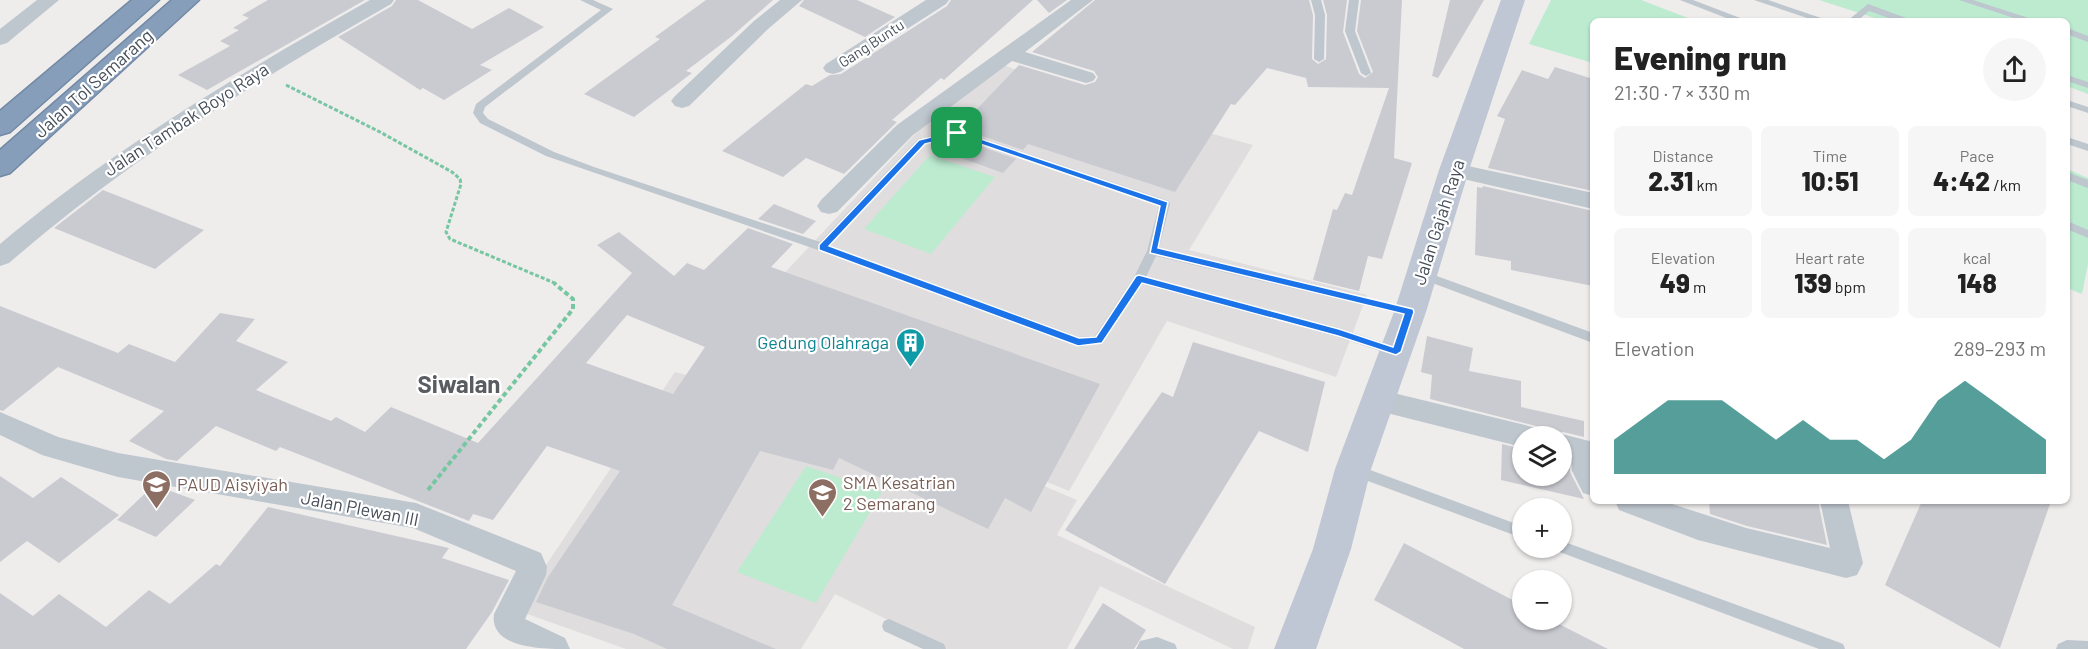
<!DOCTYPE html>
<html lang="en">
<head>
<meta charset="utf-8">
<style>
  :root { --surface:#fff; --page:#f6f6f6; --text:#222; --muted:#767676; --accent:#0f766e }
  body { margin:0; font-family:Barlow,sans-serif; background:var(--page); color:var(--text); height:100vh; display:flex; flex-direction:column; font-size:22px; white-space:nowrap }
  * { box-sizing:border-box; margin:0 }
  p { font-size:20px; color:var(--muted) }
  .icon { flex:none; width:33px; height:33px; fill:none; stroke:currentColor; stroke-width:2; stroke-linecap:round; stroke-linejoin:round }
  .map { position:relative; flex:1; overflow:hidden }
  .side { position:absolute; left:1590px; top:18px; width:480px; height:486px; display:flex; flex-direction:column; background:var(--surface); border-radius:9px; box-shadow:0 2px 4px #0004 }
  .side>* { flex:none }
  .fabs { position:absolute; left:1512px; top:426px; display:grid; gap:12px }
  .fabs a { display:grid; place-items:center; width:60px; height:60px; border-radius:50%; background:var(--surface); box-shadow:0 2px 4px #0004; font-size:30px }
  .pin { position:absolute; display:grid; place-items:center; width:51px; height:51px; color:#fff; margin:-26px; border-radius:12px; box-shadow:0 3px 9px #0006 }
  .round { display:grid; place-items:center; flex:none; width:63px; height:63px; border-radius:32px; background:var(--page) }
  .head { display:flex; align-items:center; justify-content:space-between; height:102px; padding:0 24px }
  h1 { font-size:33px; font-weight:800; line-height:45px }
  .stats { display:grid; grid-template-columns:repeat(3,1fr); gap:9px; height:102px; padding:6px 24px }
  .stats div { display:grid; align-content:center; border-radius:9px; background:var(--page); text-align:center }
  .stats b { font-size:26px; font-weight:800 }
  .stats small { font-size:16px; font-weight:400 }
  .stats p { font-size:16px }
  .chart { height:168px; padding:12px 24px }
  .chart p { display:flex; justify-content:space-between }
  .chart svg { width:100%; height:108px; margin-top:6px; fill:var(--accent); opacity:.7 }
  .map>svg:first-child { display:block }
  .education { fill:#e0ddde }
  .green { fill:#bcebd0 }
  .building { fill:#cacbd1; fill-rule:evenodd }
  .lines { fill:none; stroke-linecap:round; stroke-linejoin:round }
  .motorway-casing { stroke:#7289a5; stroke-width:3 }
  .path-far1 { stroke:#76c7a1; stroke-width:3; stroke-dasharray:4 2; stroke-linecap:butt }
  .path { stroke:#76c7a1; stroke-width:4; stroke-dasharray:5 3; stroke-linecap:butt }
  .service { fill:#bec6ce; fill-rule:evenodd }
  .minor { fill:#bec6ce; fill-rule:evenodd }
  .secondary { fill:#bec7d3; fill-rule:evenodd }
  .motorway { fill:#869eb9; fill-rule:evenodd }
  .route { fill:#1a73e8; stroke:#fff; stroke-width:1.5; fill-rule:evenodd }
  .labels { text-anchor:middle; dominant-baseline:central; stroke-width:4.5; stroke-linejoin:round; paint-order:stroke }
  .far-street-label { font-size:15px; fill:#464f59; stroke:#fff }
  .street-label { font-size:18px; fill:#464f59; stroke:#fff }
  .culture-label { font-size:18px; fill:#0d838f; stroke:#fff; text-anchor:end }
  .education-label { font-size:18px; fill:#785e54; stroke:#fff; text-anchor:start }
  .district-label { font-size:24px; font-weight:bold; fill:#595d61; stroke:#fff }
</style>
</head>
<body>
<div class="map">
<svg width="2088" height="649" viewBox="0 0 2088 649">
  <rect width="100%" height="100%" fill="#efecec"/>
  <!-- education -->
  <g class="education">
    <polygon points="1004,65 1096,102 1253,145 1189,250 1367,295 1336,377 1167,321 1069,491 899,421 713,354 791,266 921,128"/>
    <polygon points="675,372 751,391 885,419 1077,500 1057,535 1255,627 1248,649 1233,649 1100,586 1067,649 947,649 835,594 801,649 626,649 516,610"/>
  </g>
  <!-- green -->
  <g class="green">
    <polygon points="1551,0 1641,0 1696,21 1593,21 1593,63 1529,44"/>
    <polygon points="1819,0 2088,0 2088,94 2067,86 2067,21 1884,21"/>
    <polygon points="930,155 995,177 931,254 864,229"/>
    <polygon points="2067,169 2088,178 2088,264 2082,294 2067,288"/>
    <polygon points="806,466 882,492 816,603 737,572"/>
  </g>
  <!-- building -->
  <g class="building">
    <polygon points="268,0 365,0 207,90 178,75 230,46 220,41 239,30 233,28 249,18 242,15"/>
    <polygon points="396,0 418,0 472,29 509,8 544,27 480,65 492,70 444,100 423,88 420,90 338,37 392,6"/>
    <polygon points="706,0 773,0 732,36 686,71 692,73 634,117 584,94 660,39 655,37"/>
    <polygon points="804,0 857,0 895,17 865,37 799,6"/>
    <polygon points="951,0 1033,0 944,80 941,78 892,120 897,122 844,174 806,158 783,177 722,151 806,84 812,86 830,75 841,74 947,6"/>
    <polygon points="1037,0 1067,0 1049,13"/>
    <polygon points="1095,0 1309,0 1313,15 1312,59 1318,64 1326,59 1327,15 1323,0 1347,0 1343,32 1359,74 1365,78 1373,72 1357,31 1361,0 1402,0 1394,158 1412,163 1382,259 1368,256 1359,291 1313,280 1333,209 1337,210 1345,193 1352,195 1389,88 1308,87 1306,78 1267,68 1235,105 1231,104 1175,192 1028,144 1023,150 959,128 1019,65 1085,85 1095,82 1098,77 1094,71 1032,52"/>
    <polygon points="1450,0 1484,0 1438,78 1432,76"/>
    <polygon points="1555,67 1593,79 1593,191 1488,168 1505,119 1497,116 1522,70 1548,79"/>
    <polygon points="957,138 1016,159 1003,173 939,150 948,141"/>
    <polygon points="1483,186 1593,211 1593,286 1511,270 1511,261 1475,255 1477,187 1482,188"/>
    <polygon points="103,190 204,230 155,269 54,228"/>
    <polygon points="774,204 816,221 803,234 758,219"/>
    <path d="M748,228L793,244L771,267L1100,384L1031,512L1005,498L988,529L839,458L833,470L760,451L672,605L776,649H667L634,634L536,602L548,577L620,471L547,446L493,520L473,514L469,521L280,447L276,451L216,426L177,461L166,459L129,441L164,411L58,367L3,411L0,410V306L118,353L129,344L175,362L220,313L255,319L236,341L288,362L256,390L331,421L336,417L365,432L391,407L478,443L632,273L597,245L619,232L674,276L687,263L704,270ZM627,315L705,347L673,394L586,363Z"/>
    <polygon points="1427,336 1473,348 1469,371 1521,381 1521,407 1584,421 1584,437 1563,432 1553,434 1551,436 1541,436 1536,426 1430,399 1432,375 1421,372"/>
    <polygon points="1193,342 1325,382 1308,452 1259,431 1165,584 1065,530 1162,392 1173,397"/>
    <polygon points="1502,444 1522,449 1522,476 1562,476 1562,458 1569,461 1570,472 1584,499 1501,480"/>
    <polygon points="0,476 33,498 61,477 119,515 59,563 27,541 0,562"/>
    <polygon points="154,485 195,500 156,537 117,520"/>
    <polygon points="1709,501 1818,501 1827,545 1747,526 1710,514"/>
    <polygon points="1922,501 2051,501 2000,648 1885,585"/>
    <polygon points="268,507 449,548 442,558 509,580 492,612 466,649 0,649 0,593 33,616 59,594 106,627 149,590 170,604 216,564 220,566"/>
    <polygon points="1404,543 1522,605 1522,620 1551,620 1608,649 1464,649 1374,600"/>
    <polygon points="1103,603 1146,630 1134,649 1074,649"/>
  </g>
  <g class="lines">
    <defs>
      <g id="motorway">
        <polygon points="132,0 159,0 10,132 0,135 0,111"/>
        <polygon points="172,0 199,0 10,173 0,176 0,150"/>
      </g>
    </defs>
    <!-- motorway casing -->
    <use href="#motorway" class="motorway-casing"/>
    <!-- path-far1 -->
    <polyline class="path-far1" points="286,85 380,132 452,172 460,179 461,184 446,232 450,239 557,284"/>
    <!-- path -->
    <polyline class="path" points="428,490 573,309 573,299 554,283"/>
    <!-- service -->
    <g class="service">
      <path d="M580,0H593L613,9L485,107L483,113L488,119L554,152L594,167L820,242L918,139L957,130L1169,201L1170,204L1159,248L1410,308L1416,312L1410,316L1156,256L1146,277L1339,328L1399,348L1401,351L1399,354L1395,356L1338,337L1142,284L1103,343L1079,347L818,250L546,156L480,123L473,113L476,104L601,10ZM957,136L1159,206L1147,251L1134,277L1095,336L1079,337L830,246L925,144Z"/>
      <polygon points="1311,0 1321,0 1325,15 1324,59 1319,62 1314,59 1315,15"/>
      <polygon points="1349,0 1359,0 1355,31 1371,73 1366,76 1361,73 1345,31"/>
      <polygon points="1680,0 1693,0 1748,21 1734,21"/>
      <polygon points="1754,0 1768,0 1830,21 1816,21"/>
      <polygon points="1959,0 1973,0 2038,21 2023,21"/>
      <polygon points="1868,4 1909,19 1911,21 1897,21 1869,11 1857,21 1847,21"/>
      <polygon points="2067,28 2088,36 2088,42 2067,34"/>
      <polygon points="2067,75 2088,82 2088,88 2067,81"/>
      <polygon points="2067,100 2088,107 2088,113 2067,106"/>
      <polygon points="2067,137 2088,144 2088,151 2067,144"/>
      <polygon points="2067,172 2088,180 2088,188 2067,180"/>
      <polygon points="2067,221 2088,230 2088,238 2067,229"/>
      <polygon points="1423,271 1593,333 1593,343 1419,278 1417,275 1419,272"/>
      <polygon points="1354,464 1522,526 1522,538 1349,474 1347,470 1349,466"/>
      <polygon points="1562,541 1838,642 1843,644 1845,649 1819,649 1557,551 1555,548 1562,548"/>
      <polygon points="889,619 944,644 946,649 923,649 884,631 882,626 884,621"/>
      <polygon points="1157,637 1175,644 1177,649 1136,649 1140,641"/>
      <polygon points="2067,640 2088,641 2088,649 2056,649 2058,644"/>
    </g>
    <!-- minor -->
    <g class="minor">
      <polygon points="37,0 59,0 7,43 0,45 0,29"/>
      <path d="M370,0H394L391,4C256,81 126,161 9,263L0,266V244C114,148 241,73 370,0Z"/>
      <polygon points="780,0 802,0 768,29 689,106 682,108 675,106 671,101 675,96 754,21"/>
      <polygon points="926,0 949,0 946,4 840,72 833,74 826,72 823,68 826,64"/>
      <polygon points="1071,0 1093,0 1025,52 1093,73 1096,77 1093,81 1086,83 1012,61 913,135 837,212 829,214 821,212 817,206 821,200 897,125"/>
      <polygon points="1454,163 1593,193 1593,209 1446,175 1443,170 1446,165"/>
      <polygon points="1377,389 1525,425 1535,428 1539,436 1522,436 1522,447 1367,408 1364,400 1367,392"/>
      <path d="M0,412L58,437L118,453L416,503L541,553L547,567L546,575L525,619L565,638L570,649C544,649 489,649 494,614L516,571L413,528L118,477L42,455L0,435Z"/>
      <polygon points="1562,434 1593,442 1593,496 1583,493 1572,471 1571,459 1562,456 1562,436 1553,436"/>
      <polygon points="1615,501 1663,501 1746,528 1830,548 1820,501 1848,501 1863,563 1857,575 1846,578 1698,540 1619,510"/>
    </g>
    <!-- secondary -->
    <polygon class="secondary" points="1501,0 1525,0 1469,170 1426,312 1371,469 1351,549 1316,649 1274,649 1313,549 1335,469 1394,312 1439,170"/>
    <!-- motorway -->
    <use href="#motorway" class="motorway"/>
  </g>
  <!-- route -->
  <path class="route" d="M957,131L1168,202L1158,248L1413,309L1414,312L1401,352L1396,355L1338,336L1142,283L1102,343L1078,346L819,250V245L919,140ZM957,136L1160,206L1150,253L1404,314L1393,347L1339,329L1139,275L1136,276L1096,337L1079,338L829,246L925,144Z"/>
  <!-- icons -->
  <defs>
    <symbol id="building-pin" viewBox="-11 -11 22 30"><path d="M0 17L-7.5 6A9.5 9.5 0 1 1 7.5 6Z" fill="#0f9aa8" stroke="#fff"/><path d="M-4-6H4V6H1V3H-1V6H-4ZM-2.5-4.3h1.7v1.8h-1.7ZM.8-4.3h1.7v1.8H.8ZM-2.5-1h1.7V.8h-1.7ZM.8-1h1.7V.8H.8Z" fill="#fff"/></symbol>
    <symbol id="school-pin" viewBox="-11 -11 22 30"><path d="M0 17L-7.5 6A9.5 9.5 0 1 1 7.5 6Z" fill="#8d6e63" stroke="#fff"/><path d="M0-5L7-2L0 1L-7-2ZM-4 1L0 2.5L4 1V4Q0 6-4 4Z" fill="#fff"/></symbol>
  </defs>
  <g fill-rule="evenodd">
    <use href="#building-pin" x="894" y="326" width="33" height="45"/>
    <use href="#school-pin" x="140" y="468" width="33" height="45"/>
    <use href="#school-pin" x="806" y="476" width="33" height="45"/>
  </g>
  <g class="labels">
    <!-- far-street labels -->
    <g class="far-street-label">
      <text transform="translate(871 43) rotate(-33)">Gang Buntu</text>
    </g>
    <!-- street labels -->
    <g class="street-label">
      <text transform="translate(93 83) rotate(-42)">Jalan Tol Semarang</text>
      <text transform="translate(186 119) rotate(-33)">Jalan Tambak Boyo Raya</text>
      <text transform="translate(1438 222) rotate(-72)">Jalan Gajah Raya</text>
      <text transform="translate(360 508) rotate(11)">Jalan Plewan III</text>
    </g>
    <!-- culture labels -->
    <g class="culture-label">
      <text x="889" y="342">Gedung Olahraga</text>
    </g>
    <!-- education labels -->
    <g class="education-label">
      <text x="843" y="482">SMA Kesatrian<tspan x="843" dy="21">2 Semarang</tspan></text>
      <text x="177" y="484">PAUD Aisyiyah</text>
    </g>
    <!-- district labels -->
    <g class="district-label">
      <text x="459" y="383">Siwalan</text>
    </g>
  </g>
</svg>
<div class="fabs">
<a><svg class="icon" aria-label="layers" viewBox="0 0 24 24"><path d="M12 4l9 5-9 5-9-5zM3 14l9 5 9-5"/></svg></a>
<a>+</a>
<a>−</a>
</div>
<div class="pin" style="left:957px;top:133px;background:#1e9e55"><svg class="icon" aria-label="arrive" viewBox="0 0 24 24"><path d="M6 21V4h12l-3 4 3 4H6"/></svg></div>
<section class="side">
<div class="head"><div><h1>Evening run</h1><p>21:30 · 7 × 330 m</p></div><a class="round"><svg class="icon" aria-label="share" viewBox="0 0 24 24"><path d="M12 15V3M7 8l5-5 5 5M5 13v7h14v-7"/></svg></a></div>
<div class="stats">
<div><p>Distance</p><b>2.31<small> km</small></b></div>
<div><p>Time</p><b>10:51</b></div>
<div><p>Pace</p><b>4:42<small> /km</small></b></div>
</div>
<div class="stats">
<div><p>Elevation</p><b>49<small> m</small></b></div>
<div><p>Heart rate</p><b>139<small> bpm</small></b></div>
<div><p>kcal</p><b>148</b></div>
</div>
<div class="chart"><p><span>Elevation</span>289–293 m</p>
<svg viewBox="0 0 160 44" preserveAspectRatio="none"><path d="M0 44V30L10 22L20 14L30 14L40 14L50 22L60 30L70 22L80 30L90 30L100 38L110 30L120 14L130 6L140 14L150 22L160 30V44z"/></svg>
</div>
</section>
</div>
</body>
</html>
